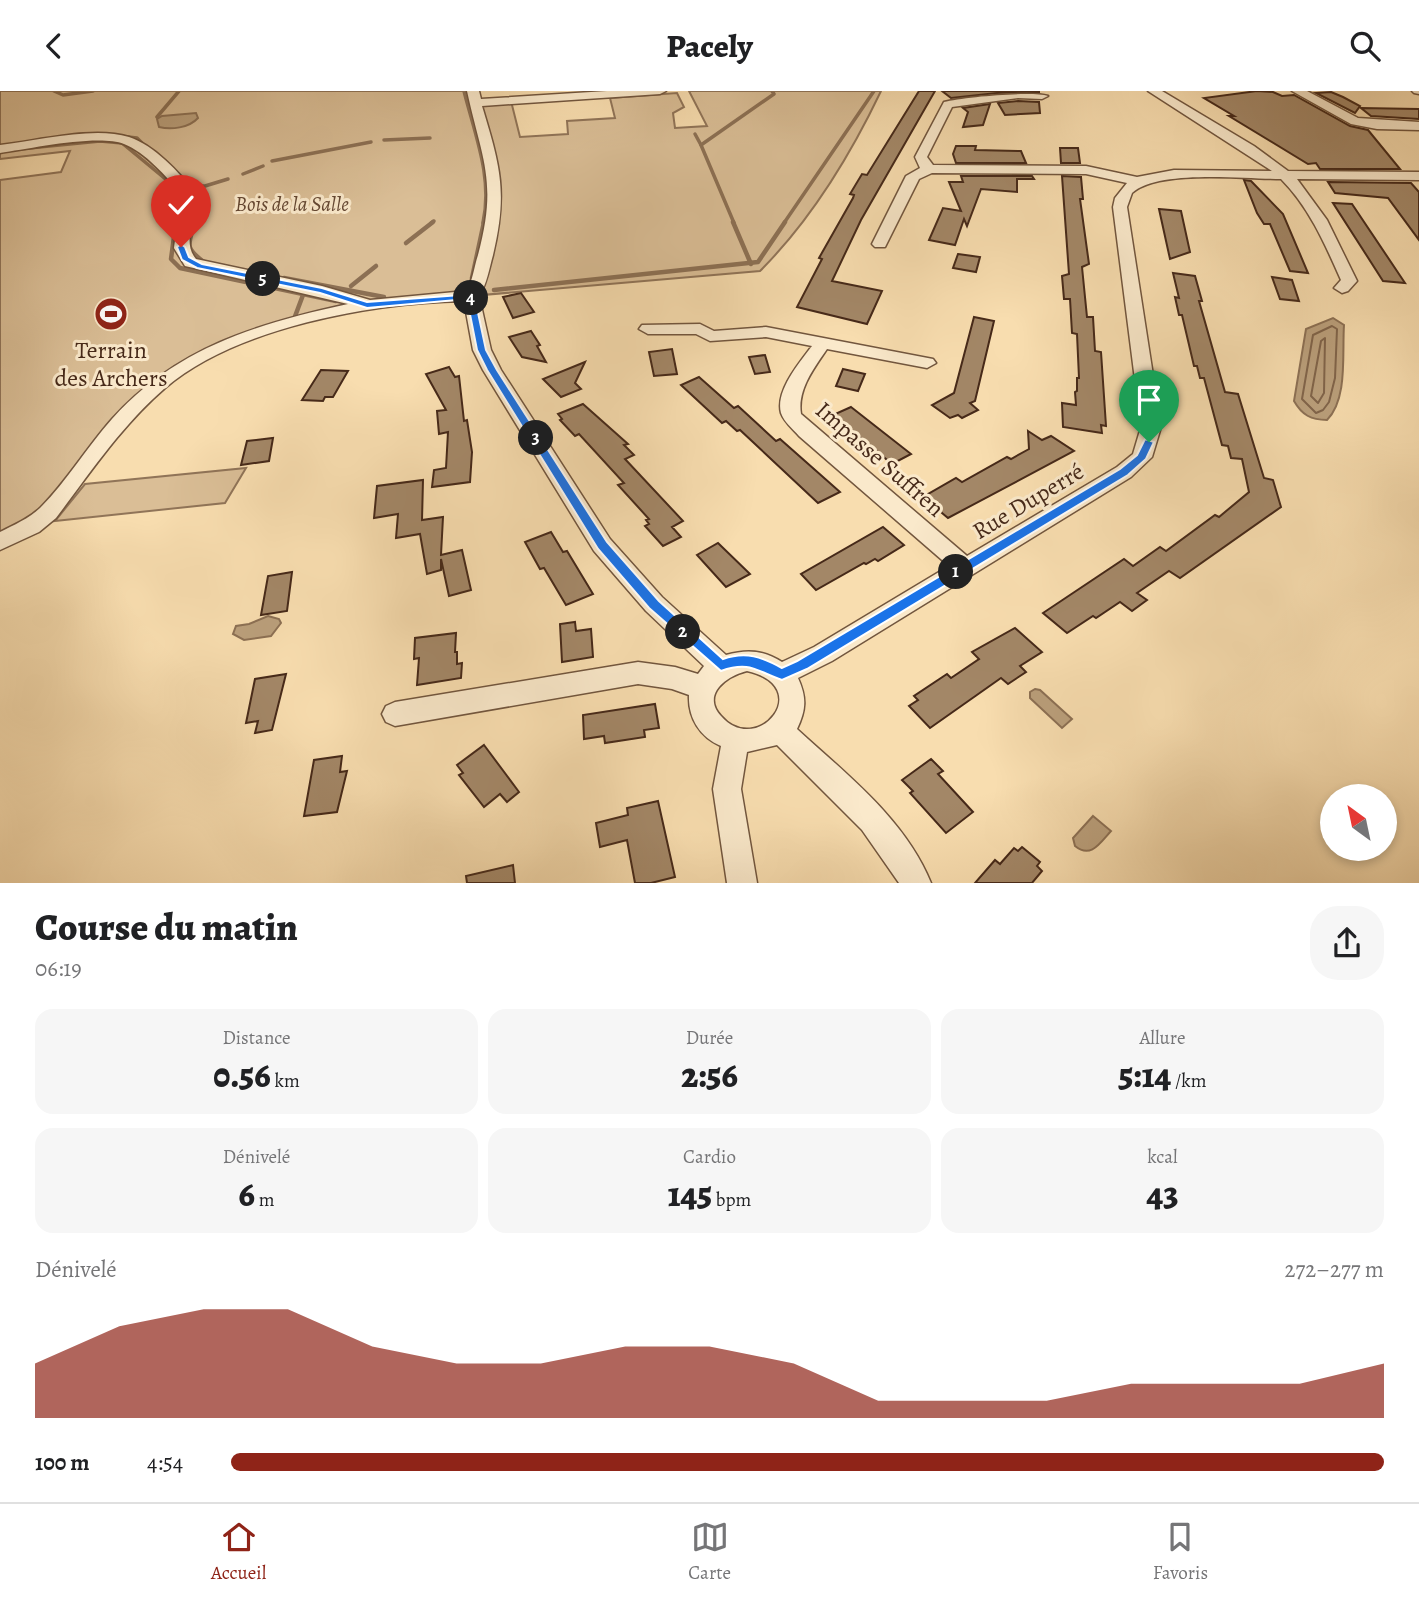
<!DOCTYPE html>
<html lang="fr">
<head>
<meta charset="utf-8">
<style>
  :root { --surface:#fff; --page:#f6f6f6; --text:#202124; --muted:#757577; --line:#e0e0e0; --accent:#8f2418 }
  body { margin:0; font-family:Alegreya,serif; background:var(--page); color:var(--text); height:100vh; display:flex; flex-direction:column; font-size:26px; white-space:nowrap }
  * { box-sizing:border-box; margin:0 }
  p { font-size:23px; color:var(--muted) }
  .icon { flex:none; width:38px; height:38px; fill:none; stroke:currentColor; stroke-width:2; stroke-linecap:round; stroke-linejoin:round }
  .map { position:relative; height:792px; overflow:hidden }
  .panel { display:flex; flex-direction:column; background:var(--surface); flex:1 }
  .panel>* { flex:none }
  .needle { width:46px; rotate:327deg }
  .tools { position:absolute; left:1320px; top:693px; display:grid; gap:14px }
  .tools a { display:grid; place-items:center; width:77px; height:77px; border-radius:50%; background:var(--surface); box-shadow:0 4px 10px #0003; font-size:35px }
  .pin { position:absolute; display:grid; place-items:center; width:60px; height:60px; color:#fff; margin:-72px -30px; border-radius:50% 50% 50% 0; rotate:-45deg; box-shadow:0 0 7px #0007 }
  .pin .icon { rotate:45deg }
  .km { position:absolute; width:35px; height:35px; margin:-18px; border-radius:50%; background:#222; color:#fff; font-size:19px; line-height:35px; text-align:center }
  .round { display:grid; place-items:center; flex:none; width:74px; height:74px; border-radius:28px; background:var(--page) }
  .overview { display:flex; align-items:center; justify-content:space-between; height:119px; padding:0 35px }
  h1 { font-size:38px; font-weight:800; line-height:52px }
  .metrics { display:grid; grid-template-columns:repeat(3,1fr); gap:10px; height:119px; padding:7px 35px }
  .metrics div { display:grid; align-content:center; border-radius:18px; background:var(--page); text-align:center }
  .metrics b { font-size:35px; font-weight:800 }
  .metrics small { font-size:19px; font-weight:400 }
  .metrics p { font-size:19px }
  .chart { height:196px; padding:14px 35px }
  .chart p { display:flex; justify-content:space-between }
  .chart svg { width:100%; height:126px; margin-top:7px; fill:var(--accent); opacity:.7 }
  ul { padding:0 35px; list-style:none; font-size:23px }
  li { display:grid; grid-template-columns:112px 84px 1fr; align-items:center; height:52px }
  li i { height:18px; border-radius:9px; background:var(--accent) }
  header { display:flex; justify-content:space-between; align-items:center; height:91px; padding:0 35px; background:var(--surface); font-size:32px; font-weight:800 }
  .dock { display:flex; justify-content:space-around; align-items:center; height:98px; border-top:2px solid var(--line); background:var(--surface); font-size:19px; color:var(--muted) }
  .dock a { display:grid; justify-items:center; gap:4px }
  .dock .current { color:var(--accent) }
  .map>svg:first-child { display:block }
  .green { fill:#dabe96; stroke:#907458; stroke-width:2 }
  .water { fill:#bba07c; stroke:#8c7054; stroke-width:2 }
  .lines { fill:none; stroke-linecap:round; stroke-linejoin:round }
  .shore { stroke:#80644a; stroke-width:2 }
  .stream-far1 { stroke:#8c7054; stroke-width:3.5 }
  .stream { stroke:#8c7054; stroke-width:4.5 }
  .building { fill:#a38767; stroke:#462919; stroke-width:2 }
  .minor-casing { stroke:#72563e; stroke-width:3 }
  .minor { fill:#fae9cb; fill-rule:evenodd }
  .route { fill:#1a73e8; stroke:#fff; stroke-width:2 }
  .labels { text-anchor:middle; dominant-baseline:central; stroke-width:6; stroke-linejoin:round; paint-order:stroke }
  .far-park-label { font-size:21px; font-style:italic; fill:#644732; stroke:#fae9cb }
  .poi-label { font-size:24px; fill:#462919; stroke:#fae9cb }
  .street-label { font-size:24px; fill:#462919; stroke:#fae9cb }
</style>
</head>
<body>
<header><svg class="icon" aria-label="back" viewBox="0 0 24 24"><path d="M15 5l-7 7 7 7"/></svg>Pacely<svg class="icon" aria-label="search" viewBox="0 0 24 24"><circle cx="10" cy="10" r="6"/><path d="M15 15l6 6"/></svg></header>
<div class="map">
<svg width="1419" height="792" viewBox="0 0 1419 792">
  <rect width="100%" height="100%" fill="#f8ddaf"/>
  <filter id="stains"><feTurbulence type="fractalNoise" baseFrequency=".00286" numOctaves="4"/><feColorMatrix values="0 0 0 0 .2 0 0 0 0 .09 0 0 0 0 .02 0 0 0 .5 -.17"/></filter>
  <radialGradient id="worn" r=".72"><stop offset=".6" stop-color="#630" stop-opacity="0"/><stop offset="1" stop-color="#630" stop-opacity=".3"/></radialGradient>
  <!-- green -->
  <g class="green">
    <path d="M0,0H473L475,12L511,10L520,46L568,43L567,30L615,27L610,7L677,2L684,16L673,22L675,37L707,35L689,0H881C850,65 811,129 760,180L367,214L278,237L208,264L164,288L48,422L0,449V89L61,81L70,60L0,68Z"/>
    <polygon points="246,377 225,412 55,430 85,393"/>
  </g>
  <!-- water -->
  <g class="water">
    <path d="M196,22L198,27C189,37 171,39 159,36L157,28L162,25Z"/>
    <path d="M1333,227L1344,234C1342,263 1348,308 1327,329C1311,329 1302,324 1294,310L1306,238Z"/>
    <polygon points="268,525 279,528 281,532 271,545 244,549 233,543 236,535 249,533"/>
    <polygon points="1035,598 1040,599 1072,628 1062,637 1030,607 1030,601"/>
    <path d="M1093,725L1111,740C1100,752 1091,768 1075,755L1073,747Z"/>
  </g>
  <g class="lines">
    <!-- shore -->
    <g class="shore">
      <polygon points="1332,235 1337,238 1335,287 1329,311 1323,319 1316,322 1302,308 1313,244"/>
      <polygon points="1325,247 1324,302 1318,312 1311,305 1321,250"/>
    </g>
    <!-- stream-far1 -->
    <g class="stream-far1">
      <polyline points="54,0 63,4 93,0"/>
      <path d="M464,0C475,44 493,87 483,132"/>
      <polyline points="157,26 179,0"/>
      <polyline points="695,43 701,54"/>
      <polyline points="110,44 137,47 147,57"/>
      <polyline points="384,49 430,47"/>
      <polyline points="19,58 100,50 122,52 180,100 176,132"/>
      <polyline points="272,70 371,51"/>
      <polyline points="243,83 263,75"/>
      <polyline points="181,87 202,105 194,132"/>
      <polyline points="191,95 205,95 228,88"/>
      <polyline points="431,132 434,130"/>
      <polyline points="734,132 701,54 774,3 772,0"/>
      <polyline points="784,132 874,0"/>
    </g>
    <!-- stream -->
    <g class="stream">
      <polyline points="176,131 171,168 180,177 336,210"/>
      <path d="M195,131C188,155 184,156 205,172"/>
      <polyline points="733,131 751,173"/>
      <polyline points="406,152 433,131"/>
      <polyline points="284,187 384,206"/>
      <polyline points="472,187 484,131"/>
      <polyline points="351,195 376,175"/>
      <polyline points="494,199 758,171 785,131"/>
      <polyline points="294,228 303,204"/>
    </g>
  </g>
  <!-- building -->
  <g class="building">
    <polygon points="919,0 935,0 861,129 832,190 882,200 867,233 797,216 822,168 819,167 853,107 854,104 850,103 862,83 867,84"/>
    <polygon points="942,0 1039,0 1039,1 997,2 951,7"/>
    <polygon points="1257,0 1273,1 1282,5 1294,4 1350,35 1368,39 1400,78 1320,78 1316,72 1308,73 1229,25 1234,25 1204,7"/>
    <polygon points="1331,1 1343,6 1360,15 1355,22 1316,2"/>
    <polygon points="1018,10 1039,11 1040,22 1005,24 998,12"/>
    <polygon points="990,13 983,34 963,36 968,21 963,17"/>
    <polygon points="1361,17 1419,18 1419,28 1371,25"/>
    <polygon points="956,55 976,55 975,59 1021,60 1026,72 956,72 953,63"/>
    <polygon points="1060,57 1078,57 1080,72 1061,72"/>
    <polygon points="961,85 1032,85 1034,88 1017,88 1017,101 981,98 967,135 964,128 955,154 929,149 943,117 961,120 949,91 963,91"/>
    <polygon points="1062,85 1081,86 1083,108 1080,108 1089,173 1082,176 1087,226 1093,226 1095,260 1101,261 1106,335 1101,334 1102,342 1063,336 1062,312 1076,314 1075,301 1077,300 1077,287 1079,287 1077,243 1072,242 1070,208 1064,208 1062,185 1069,183"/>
    <polygon points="1244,89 1251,90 1283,123 1308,182 1290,180 1270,133 1264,133 1257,122"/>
    <polygon points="1328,91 1411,92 1419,101 1419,149 1388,107 1335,102"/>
    <polygon points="1333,112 1352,113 1405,192 1383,190"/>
    <polygon points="1159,118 1181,120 1190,161 1170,168"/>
    <polygon points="958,163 980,166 976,181 953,177"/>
    <polygon points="1173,182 1195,185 1202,210 1199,210 1225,301 1238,303 1264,387 1273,389 1281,416 1180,487 1169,480 1137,502 1147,509 1132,520 1120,511 1096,527 1093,525 1067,542 1043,522 1124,468 1133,475 1160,456 1166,460 1215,424 1219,426 1249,401 1242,368 1231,367 1228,355 1222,354 1204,287 1200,287 1197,275 1194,275 1182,224 1179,224 1175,206 1179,207"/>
    <polygon points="1272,186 1292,189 1299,210 1280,208"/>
    <polygon points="521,202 534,221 513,227 503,206"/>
    <polygon points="974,226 994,230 975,310 970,312 978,319 962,327 958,324 950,327 932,314 954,302"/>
    <polygon points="531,240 540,254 537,255 546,271 522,266 509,246"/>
    <polygon points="672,258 677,283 654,285 649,261"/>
    <polygon points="765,264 770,281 755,283 749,266"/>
    <polygon points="585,271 575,292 581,298 561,306 543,288"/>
    <polygon points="449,276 455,286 459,285 464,330 467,329 472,361 470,391 432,396 434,379 446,377 448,341 439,343 437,320 446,319 426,283"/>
    <polygon points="843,278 865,283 858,300 836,295"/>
    <polygon points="321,279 348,280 333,306 325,306 323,310 302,309"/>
    <polygon points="699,286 734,317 738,315 776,350 780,348 840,401 818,412 740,339 737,340 726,330 722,332 681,294"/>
    <polygon points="583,313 628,353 624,354 634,364 625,368 683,430 672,436 681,446 663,455 645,435 649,433 646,429 649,428 618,394 624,392 579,343 575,345 560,329 562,328 558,323"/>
    <polygon points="851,316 911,363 892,373 833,324"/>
    <polygon points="1028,340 1042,349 1051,345 1074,360 948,427 923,406 956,387 962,391 1007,366 1011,368 1029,358"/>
    <polygon points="273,347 269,370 241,374 247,350"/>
    <polygon points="423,389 422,429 443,426 441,464 462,459 471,499 449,505 441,468 441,479 427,483 420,443 396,447 398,423 374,427 377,395"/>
    <polygon points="883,436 904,454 878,470 875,468 866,473 864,472 816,499 801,483"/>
    <polygon points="551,441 563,461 567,460 593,503 566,514 544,477 540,478 525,451"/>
    <polygon points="718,452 750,483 726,496 697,464"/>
    <polygon points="292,481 287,520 261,524 268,485"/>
    <polygon points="575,531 576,540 591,538 593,566 562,571 560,533"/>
    <polygon points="1015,537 1042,561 1020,575 1026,581 1008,593 1001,587 930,637 909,615 918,609 914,605 947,583 951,587 979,568 972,561"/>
    <polygon points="456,542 455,561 457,561 457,573 462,572 461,587 417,594 419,567 414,568 415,547"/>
    <polygon points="286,583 272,639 255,642 258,630 246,632 255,588"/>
    <polygon points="655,613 659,637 644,639 645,646 605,652 604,645 584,648 583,624"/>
    <polygon points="484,654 519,701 507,711 500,703 484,716 459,684 463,682 457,674"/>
    <polygon points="342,665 340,681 347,680 337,721 304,725 314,669"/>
    <polygon points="931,668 943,680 938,683 973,721 946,742 910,702 913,700 902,689"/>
    <polygon points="658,710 675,786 651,792 635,792 627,749 600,756 596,732 628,724 627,717"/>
    <polygon points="1022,756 1040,771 1037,775 1042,780 1032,792 975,792 995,769 1000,773 1014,757 1018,760"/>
    <polygon points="513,774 515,792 467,792 466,785"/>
  </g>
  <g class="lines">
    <defs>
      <g id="minor">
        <path d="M467,0H479L481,8L607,0H666L660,3L482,15C500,75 508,101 493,164C489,178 487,193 479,205L491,259L501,279L610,448L662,506L726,564C747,558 763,559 782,571L814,556L949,475L799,345C793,338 784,331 781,322C775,300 800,271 812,255L766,246L710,250L696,243H648L639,238L642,234L700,233L714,240L766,236L933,268L936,272L927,277L827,258C814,277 797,299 801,323L967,465L1117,376L1133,363L1141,336L1113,116L1115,107L1127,92L1086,83L932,82L919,88L885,156H875L872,153L906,85L920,77L915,66L944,11C964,6 1032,0 1048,5L1042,8L1018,7L952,16L927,66L933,74L1086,75L1137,86L1174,79L1272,80L1148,0H1162L1254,55L1288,80L1419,81V89L1297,88L1327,129L1357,190L1348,200L1342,202L1334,197L1341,189C1325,153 1309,116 1281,88C1245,88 1158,78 1132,102L1127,116L1161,336L1152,366L1131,386L832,570L798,587C807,607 806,619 797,638C846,683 905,728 931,792H899L862,739L777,654L747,661L741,698L757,792H727L713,698L721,655C700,646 688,627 689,604L672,598L638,593L395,635L386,631L382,623L386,615L395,611L638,571L675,576L698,583L704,575L646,520L594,460L483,279L473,259L464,210C373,212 236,236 165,297C122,334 90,382 56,427L39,441L0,459V441C14,434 30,427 41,416C67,390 87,356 112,328C176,257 256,233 348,213L185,175L174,157L181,103C167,86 145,61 124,53C97,43 30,58 0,62V54C38,50 93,35 129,46C154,54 180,82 195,102C197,123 181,151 196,168L322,195L370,209L466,200C473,190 474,176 478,164C498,90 482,69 467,0ZM747,580C817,596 757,667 721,625C701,603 727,585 747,580Z"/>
        <polygon points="1292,0 1307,0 1358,27 1419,31 1419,39 1377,38 1351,33"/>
        <polygon points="1412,0 1419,0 1419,3 1414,2"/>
      </g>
    </defs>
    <!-- minor casing -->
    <use href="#minor" class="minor-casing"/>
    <!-- minor -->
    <use href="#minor" class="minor"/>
  </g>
  <!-- route -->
  <path class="route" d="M181,153L185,156L189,166L202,173L322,197L367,211L474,203L486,259L497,279L607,451L659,510L723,568C746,560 762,566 782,577L797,570L1120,378L1137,364L1145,348L1154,351L1146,368L1128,384L807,578L782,589C756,580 750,570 721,580L649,517L598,458L487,279L477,259L467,208L367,217L320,202L197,177L182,169L177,156Z"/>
  <!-- icons -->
  <defs>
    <symbol id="stadium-disc" viewBox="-11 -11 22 22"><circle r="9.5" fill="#8f2418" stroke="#fae9cb"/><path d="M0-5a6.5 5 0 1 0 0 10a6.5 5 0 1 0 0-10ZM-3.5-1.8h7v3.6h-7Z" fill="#fff"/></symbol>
  </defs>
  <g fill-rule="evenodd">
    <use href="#stadium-disc" x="92" y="204" width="38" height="38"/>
  </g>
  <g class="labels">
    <!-- far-park labels -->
    <g class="far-park-label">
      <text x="292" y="113">Bois de la Salle</text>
    </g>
    <!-- poi labels -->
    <g class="poi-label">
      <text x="111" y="259">Terrain<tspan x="111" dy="28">des Archers</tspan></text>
    </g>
    <!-- street labels -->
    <g class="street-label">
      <text transform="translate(880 368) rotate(41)">Impasse Suffren</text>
      <text transform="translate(1028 410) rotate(-31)">Rue Duperré</text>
    </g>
  </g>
  <rect width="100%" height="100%" filter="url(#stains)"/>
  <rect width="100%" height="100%" fill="url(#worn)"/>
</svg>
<div class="tools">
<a><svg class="needle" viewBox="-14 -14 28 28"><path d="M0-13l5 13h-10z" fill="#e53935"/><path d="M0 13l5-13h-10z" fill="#757577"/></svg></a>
</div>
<div class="pin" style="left:1149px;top:351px;background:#1e9e55"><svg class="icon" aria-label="arrive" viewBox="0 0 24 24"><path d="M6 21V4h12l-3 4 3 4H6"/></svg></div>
<div class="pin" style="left:181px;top:156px;background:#d93025"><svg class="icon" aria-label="check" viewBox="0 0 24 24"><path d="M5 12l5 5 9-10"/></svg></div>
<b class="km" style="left:956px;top:481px">1</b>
<b class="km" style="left:683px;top:541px">2</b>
<b class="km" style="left:536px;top:347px">3</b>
<b class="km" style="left:471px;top:207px">4</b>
<b class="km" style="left:263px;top:188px">5</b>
</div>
<section class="panel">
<div class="overview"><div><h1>Course du matin</h1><p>06:19</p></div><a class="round"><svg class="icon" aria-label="share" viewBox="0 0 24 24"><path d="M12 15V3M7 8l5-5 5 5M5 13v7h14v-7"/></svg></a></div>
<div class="metrics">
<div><p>Distance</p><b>0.56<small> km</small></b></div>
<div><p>Durée</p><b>2:56</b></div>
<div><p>Allure</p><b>5:14<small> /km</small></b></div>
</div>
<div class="metrics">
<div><p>Dénivelé</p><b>6<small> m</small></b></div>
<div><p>Cardio</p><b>145<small> bpm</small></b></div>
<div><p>kcal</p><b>43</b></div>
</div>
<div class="chart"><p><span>Dénivelé</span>272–277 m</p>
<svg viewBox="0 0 160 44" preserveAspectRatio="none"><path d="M0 44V25L10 12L20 6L30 6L40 19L50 25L60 25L70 19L80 19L90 25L100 38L110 38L120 38L130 32L140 32L150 32L160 25V44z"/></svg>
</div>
<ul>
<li><b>100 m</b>4:54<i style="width:100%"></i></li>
</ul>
</section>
<nav class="dock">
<a class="current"><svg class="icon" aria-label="home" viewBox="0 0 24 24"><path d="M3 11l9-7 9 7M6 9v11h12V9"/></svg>Accueil</a>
<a><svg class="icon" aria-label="map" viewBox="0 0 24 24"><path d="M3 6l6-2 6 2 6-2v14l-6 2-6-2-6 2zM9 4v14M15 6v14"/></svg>Carte</a>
<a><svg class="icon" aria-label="saved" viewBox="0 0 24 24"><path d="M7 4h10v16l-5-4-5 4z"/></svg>Favoris</a>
</nav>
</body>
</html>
